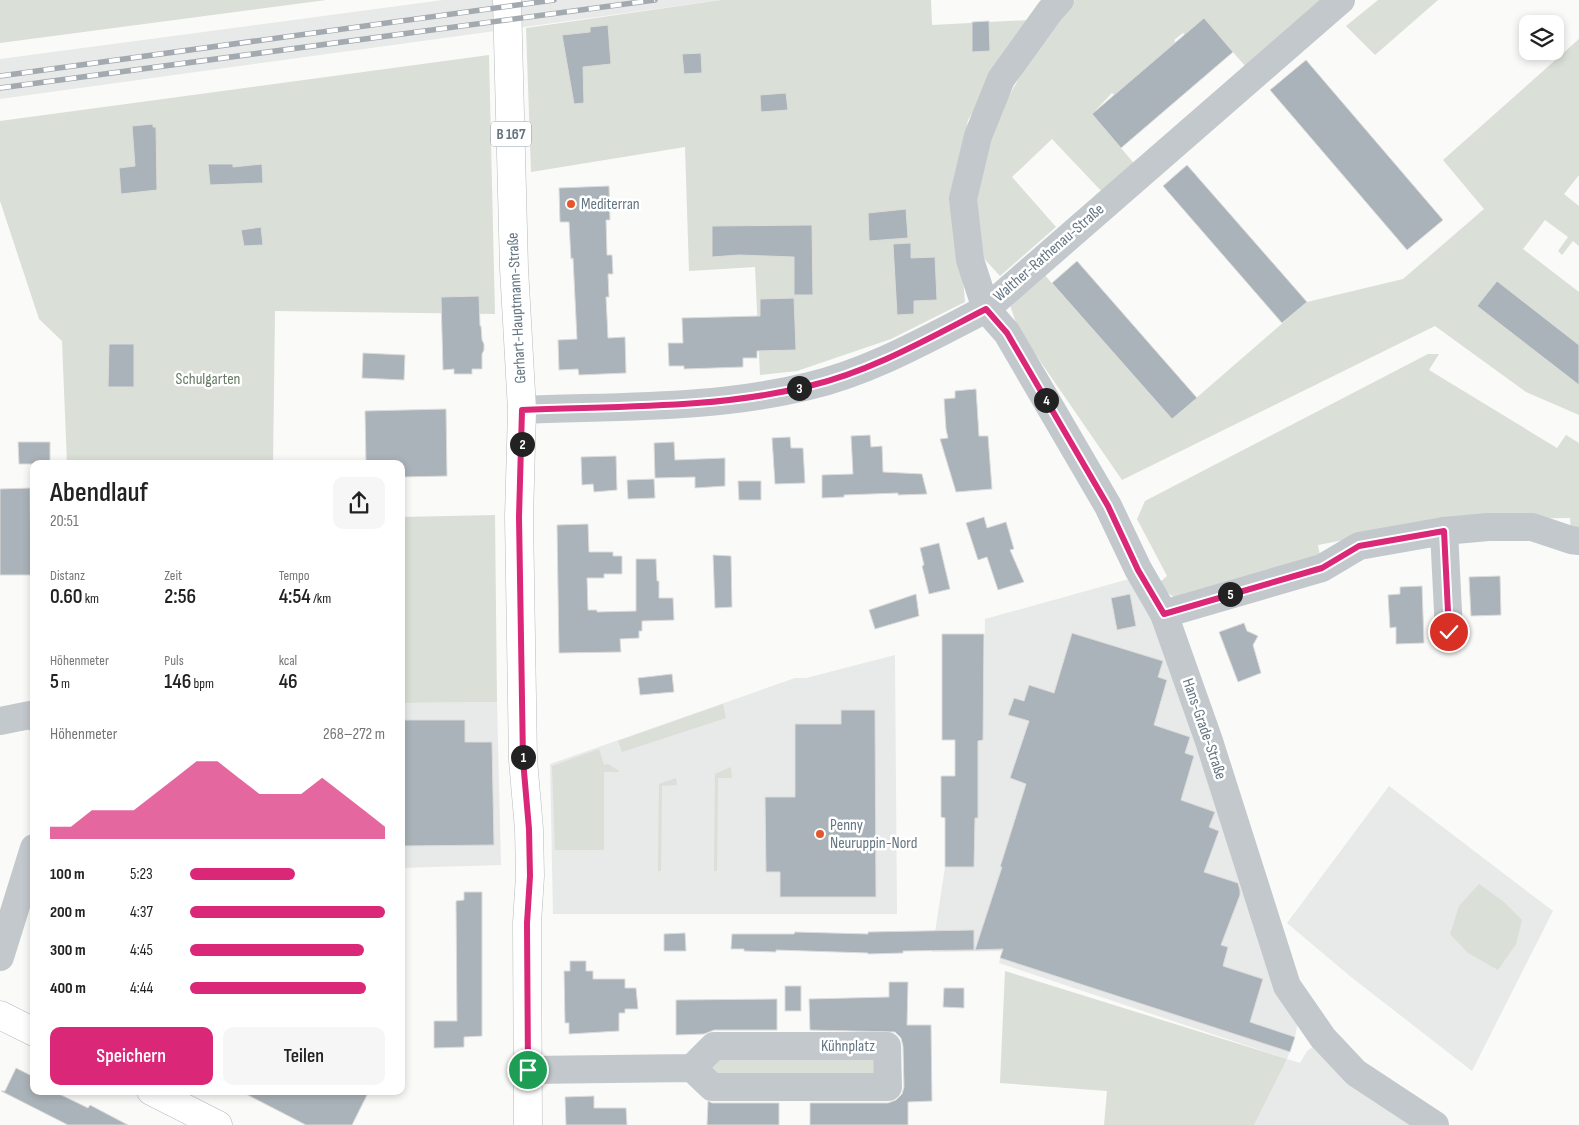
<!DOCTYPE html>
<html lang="de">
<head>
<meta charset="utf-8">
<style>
  :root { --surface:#fff; --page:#f6f6f6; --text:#222; --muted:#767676; --accent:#db2777 }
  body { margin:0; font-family:"Sofia Sans Condensed",sans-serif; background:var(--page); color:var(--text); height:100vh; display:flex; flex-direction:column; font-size:19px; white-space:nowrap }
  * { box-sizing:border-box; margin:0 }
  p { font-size:16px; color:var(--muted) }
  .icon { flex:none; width:28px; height:28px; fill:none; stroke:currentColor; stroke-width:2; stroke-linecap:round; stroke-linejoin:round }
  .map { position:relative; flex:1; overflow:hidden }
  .sheet { position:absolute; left:30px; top:460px; width:375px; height:635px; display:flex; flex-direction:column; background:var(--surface); border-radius:10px; box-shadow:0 2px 8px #0003 }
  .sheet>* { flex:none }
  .tools { position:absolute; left:1519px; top:15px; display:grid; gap:10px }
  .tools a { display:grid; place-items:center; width:45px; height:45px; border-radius:10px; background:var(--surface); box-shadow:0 2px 8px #0003; font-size:25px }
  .pin { position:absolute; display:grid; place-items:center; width:42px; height:42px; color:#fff; margin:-21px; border:2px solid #fff; border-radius:50%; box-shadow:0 1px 5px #0007 }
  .km { position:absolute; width:25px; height:25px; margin:-12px; border-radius:50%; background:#222; color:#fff; font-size:14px; line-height:25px; text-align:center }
  .round { display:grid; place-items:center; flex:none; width:52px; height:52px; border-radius:10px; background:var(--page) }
  .summary { display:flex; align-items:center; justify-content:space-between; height:85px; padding:0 20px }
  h1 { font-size:28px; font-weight:600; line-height:38px }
  .metrics { display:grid; grid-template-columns:repeat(3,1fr); gap:8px; height:85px; padding:5px 20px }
  .metrics div { display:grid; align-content:center }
  .metrics b { font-size:21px; font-weight:600 }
  .metrics small { font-size:14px; font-weight:400 }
  .metrics p { font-size:14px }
  .chart { height:140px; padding:10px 20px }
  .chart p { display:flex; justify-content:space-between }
  .chart svg { width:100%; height:90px; margin-top:5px; fill:var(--accent); opacity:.7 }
  .primary-button { display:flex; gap:10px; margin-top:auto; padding:10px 20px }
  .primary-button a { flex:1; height:58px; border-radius:10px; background:var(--accent); color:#fff; font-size:20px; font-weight:600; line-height:58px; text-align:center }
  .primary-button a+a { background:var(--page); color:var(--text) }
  ul { padding:0 20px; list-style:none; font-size:16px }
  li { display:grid; grid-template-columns:80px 60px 1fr; align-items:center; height:38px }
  li i { height:12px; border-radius:6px; background:var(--accent) }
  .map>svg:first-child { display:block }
  .built { fill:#e8e9e9 }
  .green { fill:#dadfd7 }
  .building { fill:#aab3b9; stroke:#dcdcda }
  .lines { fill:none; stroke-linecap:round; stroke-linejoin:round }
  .major-casing { stroke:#b5babe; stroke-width:29 }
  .minor { stroke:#c3c8cc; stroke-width:28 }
  .major { stroke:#fff; stroke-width:28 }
  .rail-casing { stroke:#a2aab0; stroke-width:5.5 }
  .rail { stroke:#fff; stroke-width:4; stroke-dasharray:11; stroke-linecap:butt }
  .route-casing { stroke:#fff; stroke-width:10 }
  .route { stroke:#db2777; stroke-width:6 }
  .poi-dot { fill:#e4572e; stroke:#fff; stroke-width:2 }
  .labels { text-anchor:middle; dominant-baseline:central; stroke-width:5; stroke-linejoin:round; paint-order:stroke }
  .shield { fill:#fff; stroke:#939fa8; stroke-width:1 }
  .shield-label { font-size:15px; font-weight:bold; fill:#657683 }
  .poi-label { font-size:16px; fill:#657683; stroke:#fff; text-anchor:start }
  .street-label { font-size:16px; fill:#657683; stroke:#fff }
  .park-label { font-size:16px; fill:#687a64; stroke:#fff }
</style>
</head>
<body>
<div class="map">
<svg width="1579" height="1125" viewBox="0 0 1579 1125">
  <rect width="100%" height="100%" fill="#fafaf8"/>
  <!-- built -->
  <g class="built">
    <polygon points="443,0 721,0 0,99 0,59"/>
    <polygon points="1129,579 1142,591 1298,1022 1295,1037 1287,1059 1300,1063 1307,1051 1323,1039 1428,1125 1254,1125 1287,1059 999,963 1002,951 932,952 945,867 974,866 975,818 978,817 978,741 983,740 985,619"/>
    <polygon points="895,655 897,914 553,914 550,764 795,678 806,678"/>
    <polygon points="497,702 501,865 401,868 401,703"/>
    <polygon points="1389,786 1553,911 1472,1071 1351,977 1287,923"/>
  </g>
  <!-- green -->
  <g class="green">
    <polygon points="0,0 326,0 0,43"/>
    <polygon points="721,0 931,0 932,25 1030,20 968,120 955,188 965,302 891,339 797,371 760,375 755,267 689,271 685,147 531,172 526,28"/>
    <polygon points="1075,0 1325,0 1246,67 1204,19 1185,35 1183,33 1174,40 1176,43 1114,95 1112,93 1092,114 1138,168 1105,195 1052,139 1012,177 1056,227 1000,276 979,253 974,192 986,141 1009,96 1037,46 1065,10"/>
    <polygon points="1378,0 1438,0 1375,55 1346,26"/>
    <polygon points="1579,39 1579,175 1564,194 1579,206 1579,246 1573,241 1562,255 1558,251 1568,237 1545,220 1523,249 1579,292 1579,345 1497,281 1477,306 1579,385 1579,415 1526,392 1435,326 1122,480 1018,329 1008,299 1042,272 1172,419 1307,302 1403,279 1484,209 1443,160"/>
    <polygon points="489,55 495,314 275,311 273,464 67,464 62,341 39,319 0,201 0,121"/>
    <polygon points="1428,354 1439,354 1429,370 1557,448 1566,435 1579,443 1579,532 1571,532 1570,518 1446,520 1318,545 1321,561 1175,598 1165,591 1160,582 1167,576 1137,519 1145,501"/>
    <polygon points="495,515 497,702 401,703 401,517"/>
    <polygon points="723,704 726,718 622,752 618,741"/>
    <polygon points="599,749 604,765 608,764 619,771 619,772 604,772 604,850 555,850 552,766"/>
    <polygon points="731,767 732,778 718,778 717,871 714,871 715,774"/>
    <polygon points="676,778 677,785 662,786 661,871 658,871 659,784"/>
    <polygon points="1479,884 1504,902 1522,920 1516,944 1498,970 1468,953 1450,934 1459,906"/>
    <polygon points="1005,971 1287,1059 1254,1125 1104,1125 1107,1091 1000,1083"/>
    <polygon points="718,1057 874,1057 874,1076 718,1076 710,1070"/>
  </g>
  <!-- building -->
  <g class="building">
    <polygon points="1204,18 1233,52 1121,148 1092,114"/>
    <polygon points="989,21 990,51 972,52 972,22"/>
    <polygon points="608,25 611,64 583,67 584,103 574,104 562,35 590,32 590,27"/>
    <polygon points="701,53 702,73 684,74 682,54"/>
    <polygon points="1306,60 1443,220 1407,250 1270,90"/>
    <polygon points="786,93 788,110 761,112 760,95"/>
    <polygon points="153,124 153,127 156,127 157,190 121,194 119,168 135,166 132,126"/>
    <polygon points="208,164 233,164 233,167 262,164 263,183 210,185"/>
    <polygon points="1187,165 1307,302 1282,323 1163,186"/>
    <polygon points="609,186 610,220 606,220 607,255 612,255 613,274 608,274 609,297 606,297 608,338 625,337 626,373 579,375 578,369 559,370 558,340 577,339 573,258 571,259 569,222 560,222 559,188"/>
    <polygon points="906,209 908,238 869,241 868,213"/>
    <polygon points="812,225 813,295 794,295 794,257 739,255 712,257 712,226"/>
    <polygon points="261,227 263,245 244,246 241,230"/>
    <polygon points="911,243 911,258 935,257 937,300 914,301 914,314 897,315 893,244"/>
    <polygon points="1077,261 1197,398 1172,419 1052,283"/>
    <polygon points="1497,281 1579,345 1579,385 1477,306"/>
    <polygon points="479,296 480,326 481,326 482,340 484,344 484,350 482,354 482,369 472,369 472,374 454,374 454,369 443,370 441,297"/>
    <polygon points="794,298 796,350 757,351 757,358 743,358 743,367 684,369 684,366 669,366 668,343 683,343 682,318 760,316 760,299"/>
    <polygon points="109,344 134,344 134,387 108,387"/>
    <polygon points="363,353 405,355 404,380 362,378"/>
    <polygon points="976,389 979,436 988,436 992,489 956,492 940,439 948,438 946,429 944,399 955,398 955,391"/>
    <polygon points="446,409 447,476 401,477 401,464 366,464 365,411"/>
    <polygon points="870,435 871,447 882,446 883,472 922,474 927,494 898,495 898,493 844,495 844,497 822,498 822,475 853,474 851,436"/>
    <polygon points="790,437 791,448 803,448 805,483 775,484 772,438"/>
    <polygon points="18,442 50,442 50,464 19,464"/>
    <polygon points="674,442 675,460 725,458 725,486 695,488 695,477 655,478 654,443"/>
    <polygon points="616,456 617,490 594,492 593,484 582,485 581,457"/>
    <polygon points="654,479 655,498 628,499 627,480"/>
    <polygon points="738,481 761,481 761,500 739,500"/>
    <polygon points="30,488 31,575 0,575 0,489"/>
    <polygon points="984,517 987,528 1006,522 1014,549 1010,550 1024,582 998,590 987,557 978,560 966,523"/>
    <polygon points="588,524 589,552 613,552 613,556 622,556 622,574 604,574 604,578 587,578 588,610 597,610 597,612 636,611 636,559 656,559 657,581 659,581 659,598 673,598 674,620 642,621 642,631 639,631 639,638 620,639 621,652 559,653 557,525"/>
    <polygon points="939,543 950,589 929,594 922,566 924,565 920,548"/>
    <polygon points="713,555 731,556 732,607 715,608"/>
    <polygon points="1500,576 1501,615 1471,616 1469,577"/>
    <polygon points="1422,586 1424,643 1396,644 1396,627 1390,628 1388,595 1400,594 1400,587"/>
    <polygon points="916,594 919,616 875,629 869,610"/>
    <polygon points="1130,594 1136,626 1117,630 1111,598"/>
    <polygon points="1244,623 1247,631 1258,636 1253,645 1261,673 1238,682 1219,632"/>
    <polygon points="1072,633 1163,661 1158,677 1167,680 1154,725 1190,737 1185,753 1194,756 1181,800 1215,812 1209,827 1219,831 1204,872 1238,883 1240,890 1240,895 1221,945 1228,947 1223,966 1263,979 1250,1022 1295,1037 1290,1052 1000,958 1003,949 975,950 1002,867 1000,867 1026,784 1010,778 1029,721 1008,715 1014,698 1024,701 1029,685 1054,693"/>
    <polygon points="942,634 984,634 983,740 978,741 978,818 975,818 974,867 945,867 945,818 941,817 941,776 955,776 955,740 942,740"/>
    <polygon points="672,674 674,692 640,695 638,678"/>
    <polygon points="841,710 875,710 876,897 780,897 780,872 766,872 765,797 795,797 795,724 841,724"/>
    <polygon points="401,720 465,720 465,742 492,742 494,845 401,846"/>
    <polygon points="464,892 482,892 482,1036 464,1037 464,1047 434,1048 434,1021 457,1021 456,901 464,900"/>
    <polygon points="974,930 974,950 903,951 903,953 868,954 868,953 776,950 776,952 744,951 744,949 731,949 732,934 794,934 795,932 868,934 868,932"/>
    <polygon points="685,933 686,951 664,951 664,934"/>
    <polygon points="570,961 586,961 586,971 593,971 593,979 625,979 625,988 636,988 638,1009 625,1009 625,1013 619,1013 619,1031 569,1034 569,1023 565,1023 564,971 570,971"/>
    <polygon points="889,982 908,982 907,1025 931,1025 932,1101 908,1102 908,1125 810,1125 810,1103 888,1103 896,1100 902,1094 904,1087 903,1046 901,1038 895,1032 810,1030 809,999 889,997"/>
    <rect x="785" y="986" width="16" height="25"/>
    <polygon points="944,988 964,988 964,1008 943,1007"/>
    <polygon points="777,999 777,1030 714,1030 704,1034 676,1035 676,1000"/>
    <polygon points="16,1068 34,1077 34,1091 53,1091 88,1108 90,1105 128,1125 68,1125 1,1091 5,1091"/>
    <polygon points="240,1091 369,1091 352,1125 306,1125"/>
    <polygon points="594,1096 594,1108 626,1108 627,1125 566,1125 565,1097"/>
    <polygon points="708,1101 712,1103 779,1103 779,1125 707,1125"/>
  </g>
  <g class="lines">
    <defs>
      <g id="major">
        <polyline points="507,0 514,268 522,410 519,517 523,760 529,829 530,876 527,923 528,1125"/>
        <polyline points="0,1015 34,1032"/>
        <polyline points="151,1091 218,1125"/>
      </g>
    </defs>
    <!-- major casing -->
    <use href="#major" class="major-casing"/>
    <!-- minor -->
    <g class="minor">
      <polyline points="1060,0 1050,11 1001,79 978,136 963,199 970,260 986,309 1007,333 1108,506 1138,569 1164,614 1209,741 1287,986 1323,1038 1356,1073 1435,1125"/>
      <path d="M522,410C618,406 715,409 809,386C872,371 929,338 986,309L1341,0"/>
      <polyline points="1444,531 1449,632"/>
      <polyline points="1164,614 1322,568 1359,546 1444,531 1488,527 1532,527 1571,540 1579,541"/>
      <polyline points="0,721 30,715 34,717"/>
      <polyline points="0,957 34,848"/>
      <polyline points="528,1070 692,1068 712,1087 888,1087 887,1046 714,1046 692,1068"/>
    </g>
    <!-- major -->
    <use href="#major" class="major"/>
    <defs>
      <g id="rail">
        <polyline points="0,76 554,0"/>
        <polyline points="0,88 655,0"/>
      </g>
    </defs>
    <!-- rail casing -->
    <use href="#rail" class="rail-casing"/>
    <!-- rail -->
    <use href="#rail" class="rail"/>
  </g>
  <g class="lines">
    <defs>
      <path id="route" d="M528,1070L527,923L530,876L529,829L523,760L519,517L522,410C618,406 715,409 809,386C872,371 929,338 986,309L1007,333L1108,506L1138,570L1164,614L1322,568L1359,546L1444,531L1449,632"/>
    </defs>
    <!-- route casing -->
    <use href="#route" class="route-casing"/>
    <!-- route -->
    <use href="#route" class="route"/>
  </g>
  <!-- markers -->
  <g class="poi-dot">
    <circle cx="571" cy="204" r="5"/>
    <circle cx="820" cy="834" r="5"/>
  </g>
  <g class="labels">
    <!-- shield labels -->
    <rect class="shield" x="491" y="121.5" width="40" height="25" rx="4"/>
    <g class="shield-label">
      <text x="511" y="134">B 167</text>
    </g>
    <!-- poi labels -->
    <g class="poi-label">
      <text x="581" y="204">Mediterran</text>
      <text x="830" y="825">Penny<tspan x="830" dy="18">Neuruppin-Nord</tspan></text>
    </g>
    <!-- street labels -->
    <g class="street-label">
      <text transform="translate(1049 253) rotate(-41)">Walther-Rathenau-Straße</text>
      <text transform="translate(517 308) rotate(-93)">Gerhart-Hauptmann-Straße</text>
      <text transform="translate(1204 729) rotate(71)">Hans-Grade-Straße</text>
      <text x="848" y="1046">Kühnplatz</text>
    </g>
    <!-- park labels -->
    <g class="park-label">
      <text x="208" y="379">Schulgarten</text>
    </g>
  </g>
</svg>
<div class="tools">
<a><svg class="icon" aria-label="layers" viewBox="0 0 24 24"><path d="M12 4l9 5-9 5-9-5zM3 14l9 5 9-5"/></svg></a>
</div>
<div class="pin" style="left:528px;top:1070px;background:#1e9e55"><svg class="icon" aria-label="arrive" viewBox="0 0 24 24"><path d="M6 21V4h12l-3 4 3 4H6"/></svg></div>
<div class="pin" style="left:1449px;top:632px;background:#d93025"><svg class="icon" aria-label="check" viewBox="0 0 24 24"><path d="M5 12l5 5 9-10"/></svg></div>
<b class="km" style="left:523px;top:757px">1</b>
<b class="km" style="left:522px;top:444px">2</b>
<b class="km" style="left:799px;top:388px">3</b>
<b class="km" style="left:1046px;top:400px">4</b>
<b class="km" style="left:1230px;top:594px">5</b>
<section class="sheet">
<div class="summary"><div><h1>Abendlauf</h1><p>20:51</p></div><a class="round"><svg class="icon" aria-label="share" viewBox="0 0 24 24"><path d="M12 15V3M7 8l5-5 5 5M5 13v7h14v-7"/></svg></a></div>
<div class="metrics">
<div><p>Distanz</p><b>0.60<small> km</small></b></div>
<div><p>Zeit</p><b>2:56</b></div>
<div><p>Tempo</p><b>4:54<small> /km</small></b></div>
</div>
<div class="metrics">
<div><p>Höhenmeter</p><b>5<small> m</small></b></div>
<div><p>Puls</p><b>146<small> bpm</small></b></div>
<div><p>kcal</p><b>46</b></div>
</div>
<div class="chart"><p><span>Höhenmeter</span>268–272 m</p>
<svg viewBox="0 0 160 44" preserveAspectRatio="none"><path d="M0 44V38L10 38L20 30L30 30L40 30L50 22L60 14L70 6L80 6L90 14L100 22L110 22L120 22L130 14L140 22L150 30L160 38V44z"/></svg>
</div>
<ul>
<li><b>100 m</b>5:23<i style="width:54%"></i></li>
<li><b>200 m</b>4:37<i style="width:100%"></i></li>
<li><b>300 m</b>4:45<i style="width:89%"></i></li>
<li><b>400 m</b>4:44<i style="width:90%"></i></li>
</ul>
<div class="primary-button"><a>Speichern</a><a>Teilen</a></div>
</section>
</div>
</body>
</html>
